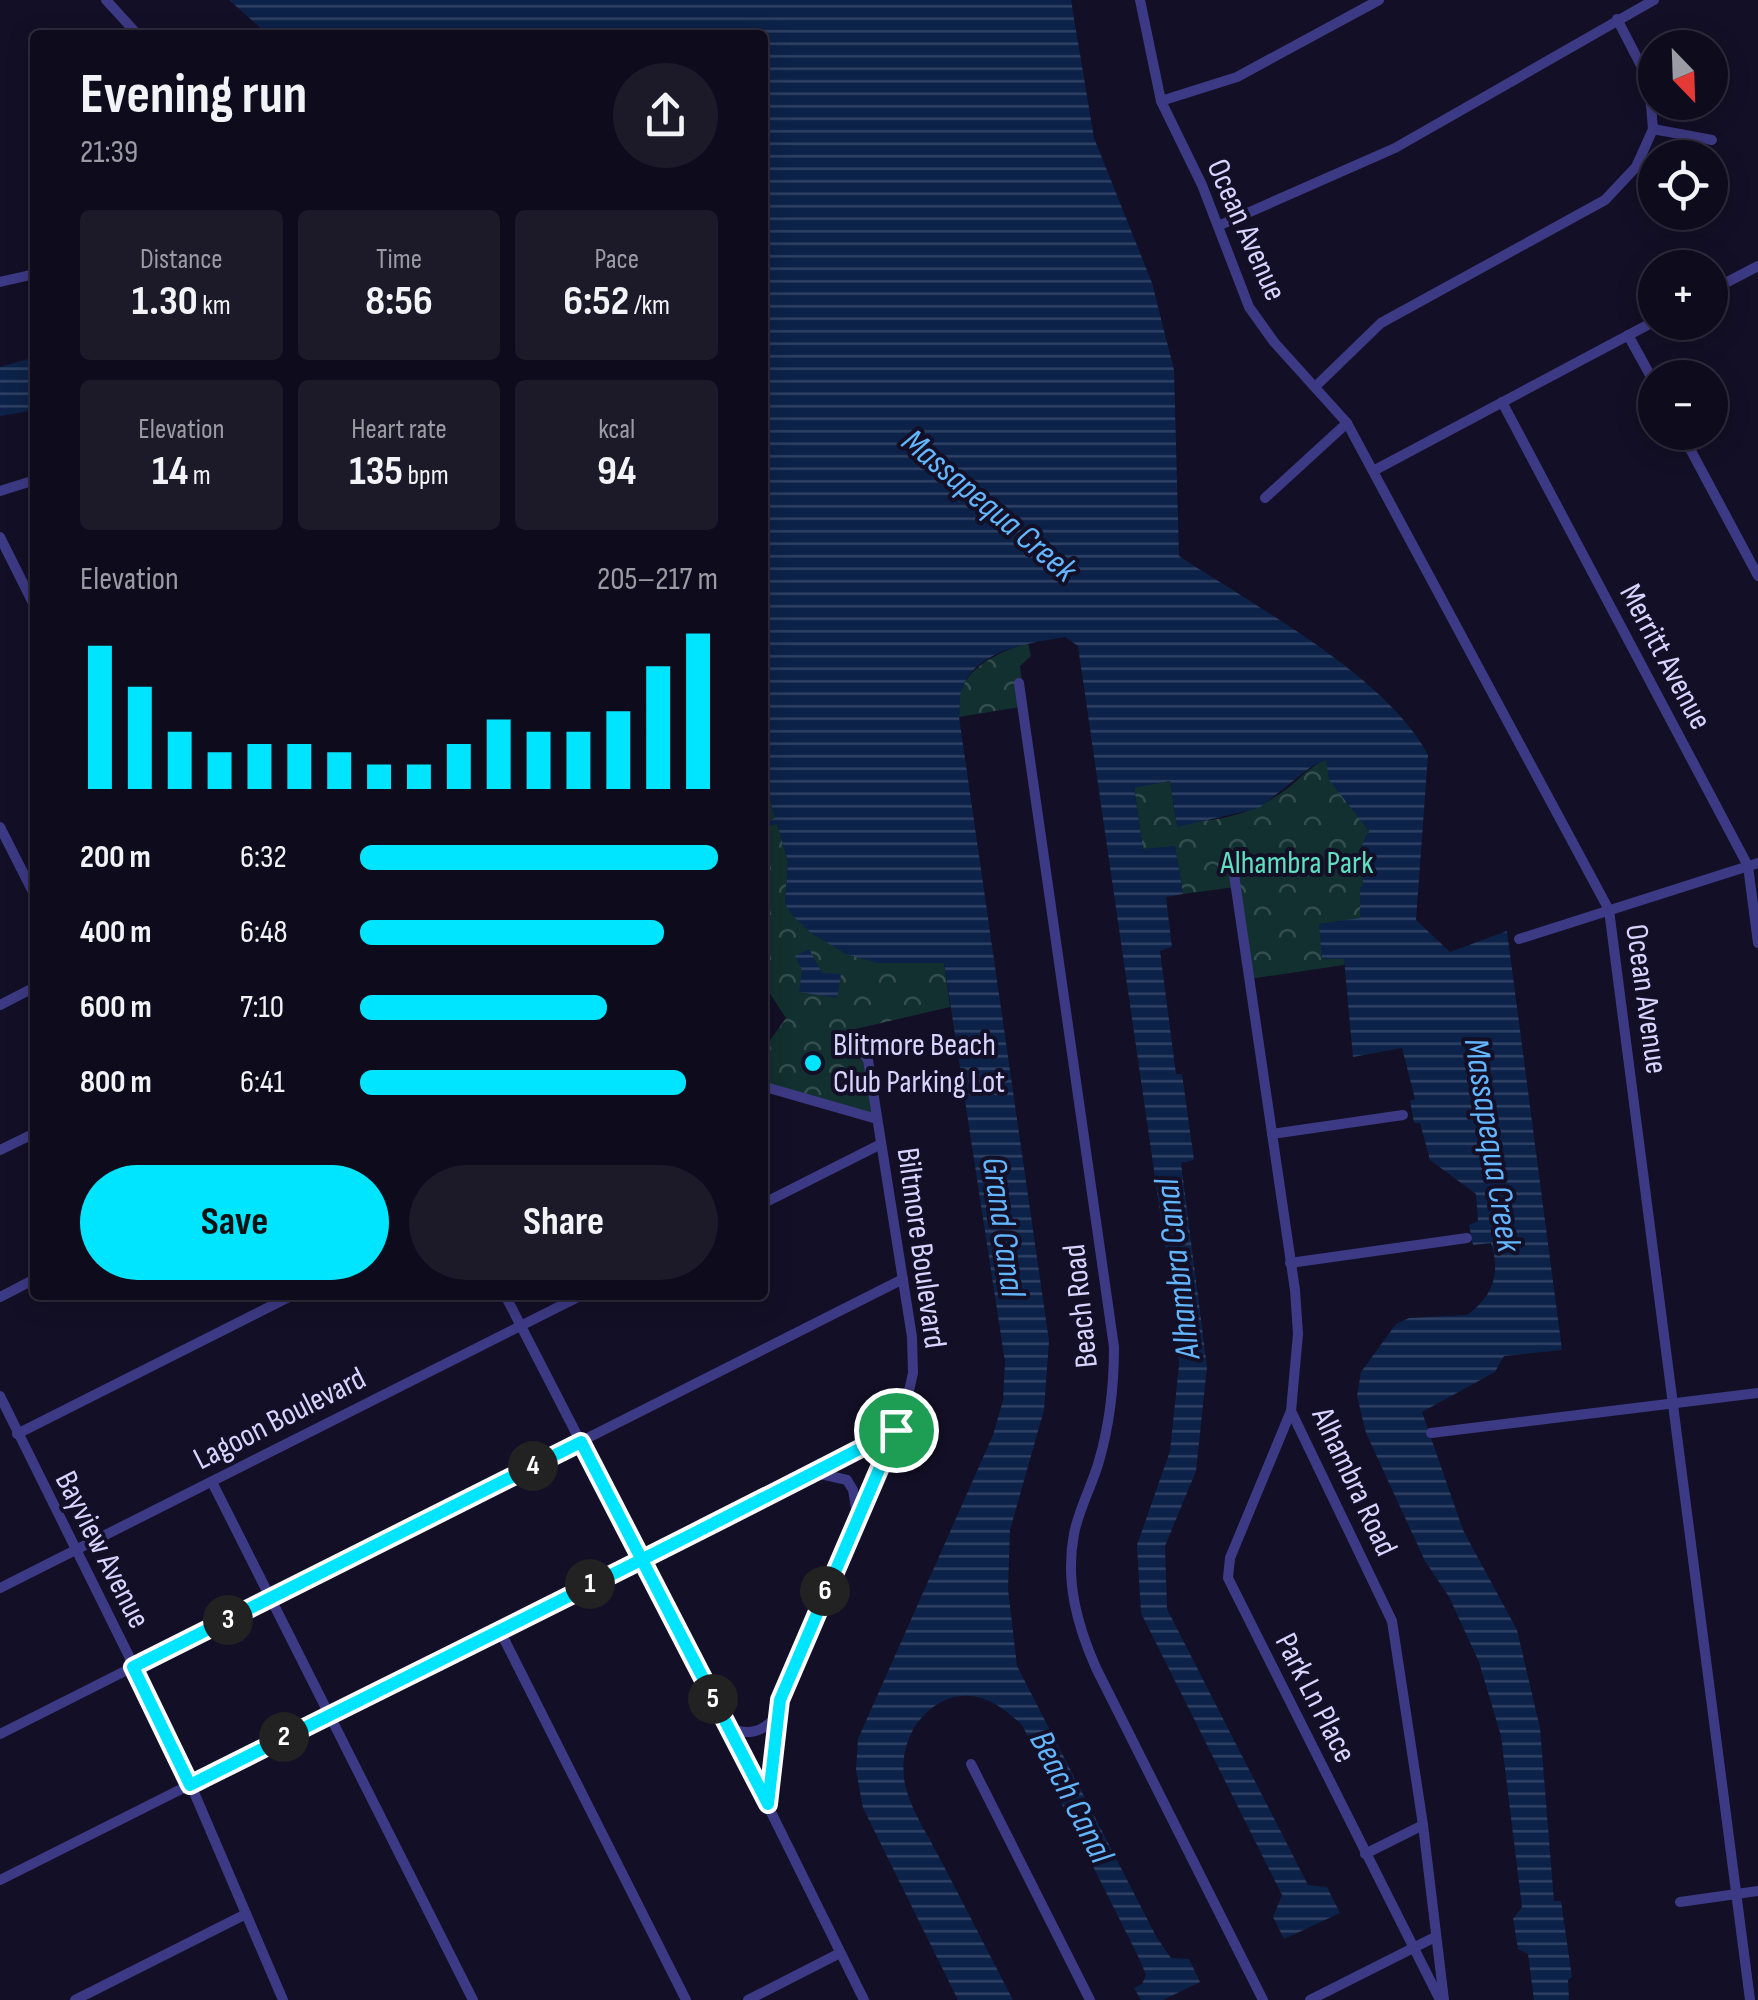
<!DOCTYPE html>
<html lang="en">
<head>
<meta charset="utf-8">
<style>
  :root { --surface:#0e0b1c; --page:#1c1929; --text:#f1f3f6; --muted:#9b9ba3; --line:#2e2b3b; --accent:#00e5ff }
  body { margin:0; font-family:"Sofia Sans Condensed",sans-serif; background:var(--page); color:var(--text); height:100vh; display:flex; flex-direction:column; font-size:38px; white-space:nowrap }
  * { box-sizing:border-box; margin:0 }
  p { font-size:32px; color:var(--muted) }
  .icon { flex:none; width:55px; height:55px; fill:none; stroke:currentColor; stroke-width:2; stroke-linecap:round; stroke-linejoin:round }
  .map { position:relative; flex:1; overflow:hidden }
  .sheet { position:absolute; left:30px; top:30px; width:738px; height:1270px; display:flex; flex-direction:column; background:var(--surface); border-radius:10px; box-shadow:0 5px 25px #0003,0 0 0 2px var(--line) }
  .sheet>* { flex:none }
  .needle { width:65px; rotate:157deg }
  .controls { position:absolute; left:1638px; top:30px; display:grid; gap:20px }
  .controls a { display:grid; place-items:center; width:90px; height:90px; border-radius:50%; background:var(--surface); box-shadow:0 5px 25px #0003,0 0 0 2px var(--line); font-size:50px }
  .pin { position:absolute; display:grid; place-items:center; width:85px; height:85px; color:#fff; margin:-42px; border:5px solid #fff; border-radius:50%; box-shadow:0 2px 10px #0007 }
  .km { position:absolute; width:50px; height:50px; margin:-25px; border-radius:50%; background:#222; color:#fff; font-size:28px; line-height:50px; text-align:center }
  .round { display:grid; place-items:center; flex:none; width:105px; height:105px; border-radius:52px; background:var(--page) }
  .head { display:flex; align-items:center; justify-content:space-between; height:170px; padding:0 50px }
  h1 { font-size:55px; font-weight:700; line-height:75px }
  .stats { display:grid; grid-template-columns:repeat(3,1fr); gap:15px; height:170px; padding:10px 50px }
  .stats div { display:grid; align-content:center; border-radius:10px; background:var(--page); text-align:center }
  .stats b { font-size:42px; font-weight:700 }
  .stats small { font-size:28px; font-weight:400 }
  .stats p { font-size:28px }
  .chart { height:280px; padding:20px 50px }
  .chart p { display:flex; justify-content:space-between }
  .chart svg { width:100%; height:180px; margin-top:10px; stroke:var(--accent); stroke-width:6 }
  .button { display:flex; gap:20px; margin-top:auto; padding:20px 50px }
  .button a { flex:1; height:115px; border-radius:60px; background:var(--accent); color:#111; font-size:40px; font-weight:700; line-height:115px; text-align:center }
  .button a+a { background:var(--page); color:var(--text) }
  ul { padding:0 50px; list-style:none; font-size:32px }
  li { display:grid; grid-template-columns:160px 120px 1fr; align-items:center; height:75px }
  li i { height:25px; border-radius:12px; background:var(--accent) }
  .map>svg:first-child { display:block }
  .park { fill:url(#park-crowns) }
  .water { fill:url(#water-rules) }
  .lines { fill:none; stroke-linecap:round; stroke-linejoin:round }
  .minor { stroke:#3d3a85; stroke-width:10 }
  .route-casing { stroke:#fff; stroke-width:20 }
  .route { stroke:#00e5ff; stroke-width:12 }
  .poi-dot { fill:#00e5ff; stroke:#130f26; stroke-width:4 }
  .labels { text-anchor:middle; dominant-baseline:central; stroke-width:8; stroke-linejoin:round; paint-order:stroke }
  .street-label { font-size:32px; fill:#d9d4ff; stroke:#130f26 }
  .park-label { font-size:32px; fill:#5fe0c0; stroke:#130f26 }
  .poi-label { font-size:32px; fill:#d9d4ff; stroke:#130f26; text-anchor:start }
  .water-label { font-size:35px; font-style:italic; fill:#62b6ff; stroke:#130f26 }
</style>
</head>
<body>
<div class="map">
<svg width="1758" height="2000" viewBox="0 0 1758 2000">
  <defs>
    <pattern id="park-crowns" width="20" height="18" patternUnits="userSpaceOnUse" patternTransform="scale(2.5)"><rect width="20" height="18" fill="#12302f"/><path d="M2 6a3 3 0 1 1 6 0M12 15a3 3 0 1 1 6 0" fill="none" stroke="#344d4e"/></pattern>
    <pattern id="water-rules" width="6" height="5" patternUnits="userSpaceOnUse" patternTransform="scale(2.5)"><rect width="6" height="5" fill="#0c2248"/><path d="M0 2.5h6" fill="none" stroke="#2f4163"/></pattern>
  </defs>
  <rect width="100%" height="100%" fill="#130f26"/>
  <!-- park -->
  <g class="park">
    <path d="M1028,643L1031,656L1020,666L1025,706L959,717C960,709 958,698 961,691C970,664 1004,650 1028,643Z"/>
    <path d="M1327,759L1330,780L1369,831L1361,847L1363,886L1360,888V918L1344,965L1249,979L1235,887L1183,894L1175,846L1143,850L1134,787L1170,781L1176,820C1216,825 1257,812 1288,788C1302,777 1310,766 1327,759Z"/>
    <polygon points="762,771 776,818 765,821 767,826 777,823 788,861 785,904 944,963 950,1007 851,1030 851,1038 863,1053 874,1116 763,1083 763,1050 786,1018 763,983"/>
  </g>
  <!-- water -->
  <g class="water">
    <path d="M229,0H1071L1094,138L1152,283L1174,370L1179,556C1254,606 1387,676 1428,755L1416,920L1450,952L1507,931L1562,1350L1504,1356L1495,1372L1422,1412L1463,1530L1517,1630L1540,1728L1554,1901H1561L1572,1977L1568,1980L1569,2000H1534L1528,1954L1518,1949L1513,1919L1522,1907L1501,1736L1479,1662L1449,1597L1425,1561L1366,1433L1357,1396L1361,1372L1396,1324L1409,1318L1467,1315C1493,1297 1501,1273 1491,1243L1473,1245L1469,1225L1478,1221L1476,1194L1430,1160L1420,1123H1414L1410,1101L1415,1099L1402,1048L1353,1057L1344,959H1322L1319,924L1360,918V887L1363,886L1361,847L1369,831L1329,780L1326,760L1312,766L1259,808L1177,827L1170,781L1134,788L1143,849L1175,846L1183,894L1166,897L1172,947L1160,951L1176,1074H1182L1194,1160L1181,1163L1207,1367L1196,1471L1165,1546L1167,1609L1308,1885L1327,1887L1340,1913L1284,1939L1273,1917L1282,1895L1141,1613L1137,1545L1170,1451L1179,1365L1177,1329L1078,646L1065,637C1029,643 973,650 961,692C959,699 960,709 959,717L1049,1341L1044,1410L1010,1530L1008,1589L1017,1666L1157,1938L1171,1958L1189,1959L1200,1982L1163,2000H1141L1134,1988L1142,1984L1146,1975L1139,1958L1022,1725C1002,1706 978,1688 948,1699C910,1714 895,1758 908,1795C915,1816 929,1837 939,1857C964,1904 988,1952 1013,2000H958L863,1808L856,1770L858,1739L993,1435L1003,1400L1005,1362L944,963H877L846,954L811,933L793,916L785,904L788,861L777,824L766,827L765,822L775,818L762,771V35H269Z"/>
    <polygon points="35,357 35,410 0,416 0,367"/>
    <polygon points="809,949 822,973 841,974 837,998 799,992 802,970 795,956"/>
  </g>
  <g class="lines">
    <!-- minor -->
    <g class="minor">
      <polyline points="106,0 138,35"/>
      <polyline points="1140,0 1161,101 1202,185 1249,307 1274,342 1347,423 1609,910 1750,2000"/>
      <polyline points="1161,101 1237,77 1379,0"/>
      <polyline points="1653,129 1712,140"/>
      <polyline points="1218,226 1395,148 1654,0"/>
      <polyline points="0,282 35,274"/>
      <polyline points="1710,291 1758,266"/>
      <polyline points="1628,335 1655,384"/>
      <polyline points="1316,386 1381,323 1605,200 1636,167 1653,129 1649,81 1617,19"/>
      <polyline points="1502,402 1748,866 1758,943"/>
      <polyline points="1681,432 1758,576"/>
      <polyline points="1375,470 1655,321"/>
      <polyline points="0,491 35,480"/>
      <polyline points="1265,498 1347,423"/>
      <polyline points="0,537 35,607"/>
      <path d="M1019,683L1114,1347C1114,1386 1110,1423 1099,1461C1092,1486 1079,1508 1074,1534C1065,1581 1077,1625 1096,1668L1263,2000"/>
      <polyline points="0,827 35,896"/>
      <polyline points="1232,861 1295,1290 1298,1334 1291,1411 1392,1621 1423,1825 1444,2000"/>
      <polyline points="1519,939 1758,863"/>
      <polyline points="0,1005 35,987"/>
      <polyline points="855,1040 868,1060 912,1337 913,1373 907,1400 780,1700 767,1804 864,2000"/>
      <polyline points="762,1086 877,1119"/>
      <polyline points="1272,1134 1403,1115"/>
      <polyline points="0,1150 35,1133"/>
      <polyline points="762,1204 881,1144"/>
      <polyline points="1290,1263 1467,1238"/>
      <polyline points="505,1295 767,1804"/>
      <polyline points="0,1297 35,1279"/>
      <polyline points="0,1396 178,1755 283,2000"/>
      <polyline points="1291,1411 1230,1558 1228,1578 1440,2000"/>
      <polyline points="1431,1433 1758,1393"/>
      <polyline points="17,1434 293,1295"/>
      <polyline points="816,1473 847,1480 853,1490 857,1514"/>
      <polyline points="212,1482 473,2000"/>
      <polyline points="0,1588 582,1295"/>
      <polyline points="499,1629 686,2000"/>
      <path d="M728,1727C747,1736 761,1733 775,1718"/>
      <polyline points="0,1734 903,1279"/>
      <polyline points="971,1764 1090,2000"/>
      <polyline points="1365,1854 1423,1825"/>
      <polyline points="0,1880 895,1431"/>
      <polyline points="1680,1902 1758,1891"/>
      <polyline points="75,2000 246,1914"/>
      <polyline points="748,2000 840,1953"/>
      <polyline points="1310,2000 1435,1937"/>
    </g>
  </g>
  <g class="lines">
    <defs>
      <path id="route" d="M896,1430C662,1552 425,1667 190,1785L133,1667L581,1442L768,1804L780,1700L896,1430"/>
    </defs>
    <!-- route casing -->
    <use href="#route" class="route-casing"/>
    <!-- route -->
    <use href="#route" class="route"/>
  </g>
  <!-- markers -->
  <circle class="poi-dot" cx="813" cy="1063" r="10"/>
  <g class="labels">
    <!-- street labels -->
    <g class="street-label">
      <text transform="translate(1246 230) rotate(66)">Ocean Avenue</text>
      <text transform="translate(1665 657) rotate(62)">Merritt Avenue</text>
      <text transform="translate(1646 999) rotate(82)">Ocean Avenue</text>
      <text transform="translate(921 1248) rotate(82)">Biltmore Boulevard</text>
      <text transform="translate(1081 1306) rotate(-96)">Beach Road</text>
      <text transform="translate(280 1419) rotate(-27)">Lagoon Boulevard</text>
      <text transform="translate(1354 1482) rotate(65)">Alhambra Road</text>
      <text transform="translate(102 1550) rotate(63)">Bayview Avenue</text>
      <text transform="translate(1315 1698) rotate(63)">Park Ln Place</text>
    </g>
    <!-- park labels -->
    <g class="park-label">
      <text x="1297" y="863">Alhambra Park</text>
    </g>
    <!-- poi labels -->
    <g class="poi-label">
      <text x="833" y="1045">Blitmore Beach<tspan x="833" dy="37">Club Parking Lot</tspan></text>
    </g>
    <!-- water labels -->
    <g class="water-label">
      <text transform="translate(989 506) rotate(40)">Massapequa Creek</text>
      <text transform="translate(1492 1145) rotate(81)">Massapequa Creek</text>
      <text transform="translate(1003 1227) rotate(82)">Grand Canal</text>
      <text transform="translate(1178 1269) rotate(-97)">Alhambra Canal</text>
      <text transform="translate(1071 1797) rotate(63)">Beach Canal</text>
    </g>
  </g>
</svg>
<div class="controls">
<a><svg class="needle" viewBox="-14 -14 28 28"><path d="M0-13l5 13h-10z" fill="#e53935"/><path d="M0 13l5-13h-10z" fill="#9b9ba3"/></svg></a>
<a><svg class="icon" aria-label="locate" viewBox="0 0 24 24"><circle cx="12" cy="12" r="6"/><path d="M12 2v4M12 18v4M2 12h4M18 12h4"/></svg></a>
<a>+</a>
<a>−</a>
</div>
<div class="pin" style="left:896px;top:1430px;background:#1e9e55"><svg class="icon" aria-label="arrive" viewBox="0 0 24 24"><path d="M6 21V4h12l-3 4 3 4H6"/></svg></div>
<b class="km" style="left:590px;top:1584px">1</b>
<b class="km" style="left:284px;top:1737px">2</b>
<b class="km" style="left:228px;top:1620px">3</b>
<b class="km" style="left:533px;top:1466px">4</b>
<b class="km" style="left:713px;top:1699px">5</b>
<b class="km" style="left:825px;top:1591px">6</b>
<section class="sheet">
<div class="head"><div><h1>Evening run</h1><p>21:39</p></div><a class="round"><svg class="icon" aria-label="share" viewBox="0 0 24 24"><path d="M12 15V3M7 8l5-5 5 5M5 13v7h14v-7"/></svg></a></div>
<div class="stats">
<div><p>Distance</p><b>1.30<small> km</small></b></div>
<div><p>Time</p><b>8:56</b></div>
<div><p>Pace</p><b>6:52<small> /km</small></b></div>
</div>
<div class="stats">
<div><p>Elevation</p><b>14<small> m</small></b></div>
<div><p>Heart rate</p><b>135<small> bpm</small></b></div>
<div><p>kcal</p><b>94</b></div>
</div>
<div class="chart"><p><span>Elevation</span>205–217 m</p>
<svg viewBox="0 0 160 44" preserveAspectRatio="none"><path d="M5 44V9M15 44V19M25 44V30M35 44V35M45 44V33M55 44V33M65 44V35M75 44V38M85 44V38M95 44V33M105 44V27M115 44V30M125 44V30M135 44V25M145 44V14M155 44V6"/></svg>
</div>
<ul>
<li><b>200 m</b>6:32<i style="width:100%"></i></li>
<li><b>400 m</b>6:48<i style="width:85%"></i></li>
<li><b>600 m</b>7:10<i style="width:69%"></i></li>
<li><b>800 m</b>6:41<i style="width:91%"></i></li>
</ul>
<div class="button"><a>Save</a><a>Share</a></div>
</section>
</div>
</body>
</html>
